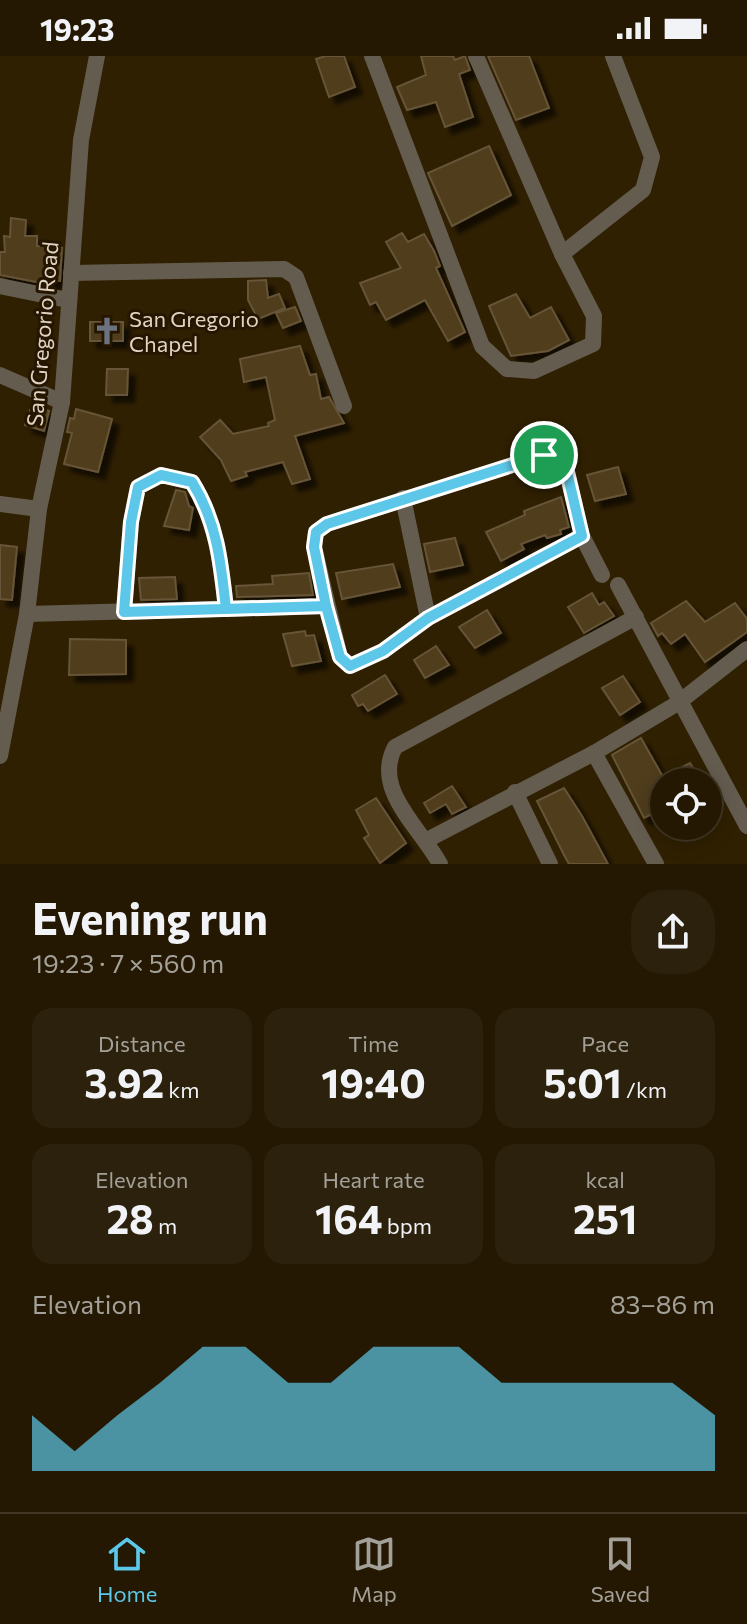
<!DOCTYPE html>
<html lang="en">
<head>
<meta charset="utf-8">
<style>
  :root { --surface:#241802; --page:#2c210c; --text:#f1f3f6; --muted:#a3a099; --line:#413724; --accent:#5cc7e8 }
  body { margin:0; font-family:Commissioner,sans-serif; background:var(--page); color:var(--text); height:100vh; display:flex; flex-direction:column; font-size:30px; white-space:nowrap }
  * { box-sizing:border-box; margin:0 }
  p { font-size:26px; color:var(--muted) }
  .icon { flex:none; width:44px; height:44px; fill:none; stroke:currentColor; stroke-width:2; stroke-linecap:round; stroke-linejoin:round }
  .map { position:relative; height:808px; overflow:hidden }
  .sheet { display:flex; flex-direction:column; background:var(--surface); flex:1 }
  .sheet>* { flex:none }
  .controls { position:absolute; left:650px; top:712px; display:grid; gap:16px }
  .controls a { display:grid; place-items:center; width:72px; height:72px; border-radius:50%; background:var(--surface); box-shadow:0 4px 20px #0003,0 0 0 2px var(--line); font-size:40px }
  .pin { position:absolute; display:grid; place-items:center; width:68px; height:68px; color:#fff; margin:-34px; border:4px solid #fff; border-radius:50%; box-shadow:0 2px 8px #0007 }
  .round { display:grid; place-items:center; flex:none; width:84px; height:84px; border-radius:32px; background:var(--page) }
  .headline { display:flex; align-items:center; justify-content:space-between; height:136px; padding:0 32px }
  h1 { font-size:44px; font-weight:700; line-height:60px }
  .metrics { display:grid; grid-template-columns:repeat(3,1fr); gap:12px; height:136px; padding:8px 32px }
  .metrics div { display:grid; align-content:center; border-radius:20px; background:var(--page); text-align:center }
  .metrics b { font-size:40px; font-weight:700 }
  .metrics small { font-size:22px; font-weight:400 }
  .metrics p { font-size:22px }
  .chart { height:224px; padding:16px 32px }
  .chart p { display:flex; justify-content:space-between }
  .chart svg { width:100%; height:144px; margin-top:8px; fill:var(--accent); opacity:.7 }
  .status { display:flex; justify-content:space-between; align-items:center; height:56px; padding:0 40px; background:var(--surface); direction:ltr }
  .status svg { height:22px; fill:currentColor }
  .tabs { display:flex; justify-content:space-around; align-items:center; height:112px; border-top:2px solid var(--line); background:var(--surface); font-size:22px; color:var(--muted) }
  .tabs a { display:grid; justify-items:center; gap:4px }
  .tabs .on { color:var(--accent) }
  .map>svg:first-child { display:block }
  .building { fill:#4f3c1a; stroke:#665437; stroke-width:2; filter:url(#shadow) }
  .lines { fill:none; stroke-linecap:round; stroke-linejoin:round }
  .minor { stroke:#645c4f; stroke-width:16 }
  .route-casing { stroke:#fff; stroke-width:16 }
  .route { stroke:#5cc7e8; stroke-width:10 }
  .labels { text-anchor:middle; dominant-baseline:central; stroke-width:6; stroke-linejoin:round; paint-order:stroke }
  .poi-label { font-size:22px; fill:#dfd4c4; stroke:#261600; text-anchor:start }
  .street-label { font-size:22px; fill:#dfd4c4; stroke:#261600 }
</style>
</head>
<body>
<div class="status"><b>19:23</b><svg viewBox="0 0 49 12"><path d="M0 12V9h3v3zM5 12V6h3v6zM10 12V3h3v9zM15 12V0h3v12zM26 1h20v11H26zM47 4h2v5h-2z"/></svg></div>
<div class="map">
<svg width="747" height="808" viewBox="0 0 747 808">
  <defs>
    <filter id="shadow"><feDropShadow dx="7" dy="7" stdDeviation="2" flood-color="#0009"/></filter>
  </defs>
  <rect width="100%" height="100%" fill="#302002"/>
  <!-- building -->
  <g class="building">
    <polygon points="326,0 344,0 355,31 329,41 316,3"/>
    <polygon points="421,0 453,0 455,4 465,0 470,14 459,18 473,61 445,71 436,46 407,54 397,31 426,19"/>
    <polygon points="488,0 529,0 549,52 516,64"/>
    <polygon points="489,90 511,139 452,170 428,117"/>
    <polygon points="11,162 26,164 25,180 37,180 37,190 62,192 60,225 52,224 52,229 0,219 0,196 5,196 4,180 10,181"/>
    <polygon points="402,177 408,186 424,178 434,195 440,210 436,212 465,276 448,285 425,244 386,264 376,246 370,249 360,227 401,212 386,186"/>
    <polygon points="266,224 268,242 279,238 285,252 258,263 248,244 248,225"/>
    <polygon points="516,238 530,262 551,251 569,284 548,295 511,300 489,250"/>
    <polygon points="295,251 301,265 283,272 276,257"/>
    <rect x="90" y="266" width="33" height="19"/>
    <polygon points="300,290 310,319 316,318 321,343 329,341 344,367 295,380 310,423 292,428 283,406 245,416 247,420 231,425 221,404 200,381 220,364 233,378 269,370 268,367 275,364 266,321 244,326 240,303"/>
    <polygon points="107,313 128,313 127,339 106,339"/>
    <polygon points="32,349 49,355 44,375 25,369"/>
    <polygon points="76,353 112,363 98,416 64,408 72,377 67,376 70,362 74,363"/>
    <polygon points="618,411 626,438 595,445 587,419"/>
    <polygon points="176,434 185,436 189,450 193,452 189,474 164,470"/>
    <polygon points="561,441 569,471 560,474 561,478 547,482 545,479 521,488 524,493 501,505 486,476 525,459 524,455"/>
    <polygon points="455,482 463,509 430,516 424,488"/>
    <polygon points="0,489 17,491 12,544 0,543"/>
    <polygon points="393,508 400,531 342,543 336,517"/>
    <polygon points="309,517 313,539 237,541 236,530 273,528 272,520"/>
    <polygon points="175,521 177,543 141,544 139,522"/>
    <polygon points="592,537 599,549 604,546 614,560 584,577 568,551"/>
    <polygon points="686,545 705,566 735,547 747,563 747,576 705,606 685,578 671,588 662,577 658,580 651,567"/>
    <polygon points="487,554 501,577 475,592 459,571"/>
    <polygon points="305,575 306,580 314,579 321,605 292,610 283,578"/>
    <polygon points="70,583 126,584 126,618 69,619"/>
    <polygon points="436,590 449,609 425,622 414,604"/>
    <polygon points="385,619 397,638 368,655 363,648 358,650 352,639"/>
    <polygon points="623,620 640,646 620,659 602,632"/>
    <polygon points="641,682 663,721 690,707 702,726 664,726 664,752 644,762 612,699"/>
    <polygon points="452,730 466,751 452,758 446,748 430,757 424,747"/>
    <polygon points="564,732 582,760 608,808 569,808 565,801 537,745"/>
    <polygon points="376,742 406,787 380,807 364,782 369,779 356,754"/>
  </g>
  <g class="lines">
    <!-- minor -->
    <g class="minor">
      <polyline points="372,0 482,290 507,313 534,315 593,288 594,260 562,198 476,0"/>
      <polyline points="562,198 643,134 652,101 613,0"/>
      <polyline points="71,217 284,213 296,221 344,350"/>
      <polyline points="0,230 68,244"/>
      <polyline points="0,319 62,346"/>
      <polyline points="403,442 428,562"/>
      <polyline points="0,448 39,453"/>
      <polyline points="582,480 428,562 383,595 350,610 340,601 314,491 316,476 327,468 544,399 556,400 567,416 582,480 602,519"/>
      <polyline points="618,529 747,770"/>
      <path d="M124,556L131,466L138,431L161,419L192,426C217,466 221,507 226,553"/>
      <polyline points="27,558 326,550"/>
      <polyline points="594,697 656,808"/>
      <polyline points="0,700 27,558 39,453 62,346 81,84 97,0"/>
      <polyline points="515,736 550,808"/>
      <polyline points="427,784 594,697 678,647 747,593"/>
      <path d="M440,808C421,772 372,734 395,691L636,561"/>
    </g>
  </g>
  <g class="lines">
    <defs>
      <path id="route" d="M544,399L327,468L316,476L314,491L326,550L124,556L131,466L138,431L161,419L192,426C217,466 221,507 226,553L326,550L340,601L350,610L383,595L428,562L582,480L567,416L556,400L544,399"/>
    </defs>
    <!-- route casing -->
    <use href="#route" class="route-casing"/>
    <!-- route -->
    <use href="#route" class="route"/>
  </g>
  <!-- icons -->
  <defs>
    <symbol id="church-bare" viewBox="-9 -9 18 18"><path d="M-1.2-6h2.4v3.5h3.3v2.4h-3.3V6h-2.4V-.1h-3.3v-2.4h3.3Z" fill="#6b7280" stroke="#261600" stroke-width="2.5" paint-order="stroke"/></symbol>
  </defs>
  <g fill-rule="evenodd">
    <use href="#church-bare" x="87" y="255" width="40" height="40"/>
  </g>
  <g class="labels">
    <!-- poi labels -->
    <g class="poi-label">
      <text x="129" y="262">San Gregorio<tspan x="129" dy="25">Chapel</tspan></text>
    </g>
    <!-- street labels -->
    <g class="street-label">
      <text transform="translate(42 278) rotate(-85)">San Gregorio Road</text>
    </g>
  </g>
</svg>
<div class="controls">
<a><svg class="icon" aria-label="locate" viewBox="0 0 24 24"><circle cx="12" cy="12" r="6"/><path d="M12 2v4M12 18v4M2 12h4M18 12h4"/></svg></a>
</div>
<div class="pin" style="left:544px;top:399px;background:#1e9e55"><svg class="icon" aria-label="arrive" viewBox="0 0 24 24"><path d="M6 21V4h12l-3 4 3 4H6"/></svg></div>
</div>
<section class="sheet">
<div class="headline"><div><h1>Evening run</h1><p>19:23 · 7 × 560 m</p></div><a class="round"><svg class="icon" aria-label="share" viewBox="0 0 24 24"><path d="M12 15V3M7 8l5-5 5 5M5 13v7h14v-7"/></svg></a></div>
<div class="metrics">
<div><p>Distance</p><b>3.92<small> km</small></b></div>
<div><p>Time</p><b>19:40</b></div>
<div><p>Pace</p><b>5:01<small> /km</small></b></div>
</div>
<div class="metrics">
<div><p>Elevation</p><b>28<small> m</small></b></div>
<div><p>Heart rate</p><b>164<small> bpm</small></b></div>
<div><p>kcal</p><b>251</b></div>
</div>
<div class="chart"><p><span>Elevation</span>83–86 m</p>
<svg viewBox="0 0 160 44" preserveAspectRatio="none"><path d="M0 44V27L10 38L20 27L30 17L40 6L50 6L60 17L70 17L80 6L90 6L100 6L110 17L120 17L130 17L140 17L150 17L160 27V44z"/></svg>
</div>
</section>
<nav class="tabs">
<a class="on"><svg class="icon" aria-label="home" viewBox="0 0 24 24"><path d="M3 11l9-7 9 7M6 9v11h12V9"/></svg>Home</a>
<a><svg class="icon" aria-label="map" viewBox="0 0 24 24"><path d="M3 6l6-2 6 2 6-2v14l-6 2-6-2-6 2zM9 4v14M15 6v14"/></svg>Map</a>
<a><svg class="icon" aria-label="saved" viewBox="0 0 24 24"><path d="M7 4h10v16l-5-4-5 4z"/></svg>Saved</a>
</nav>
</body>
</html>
